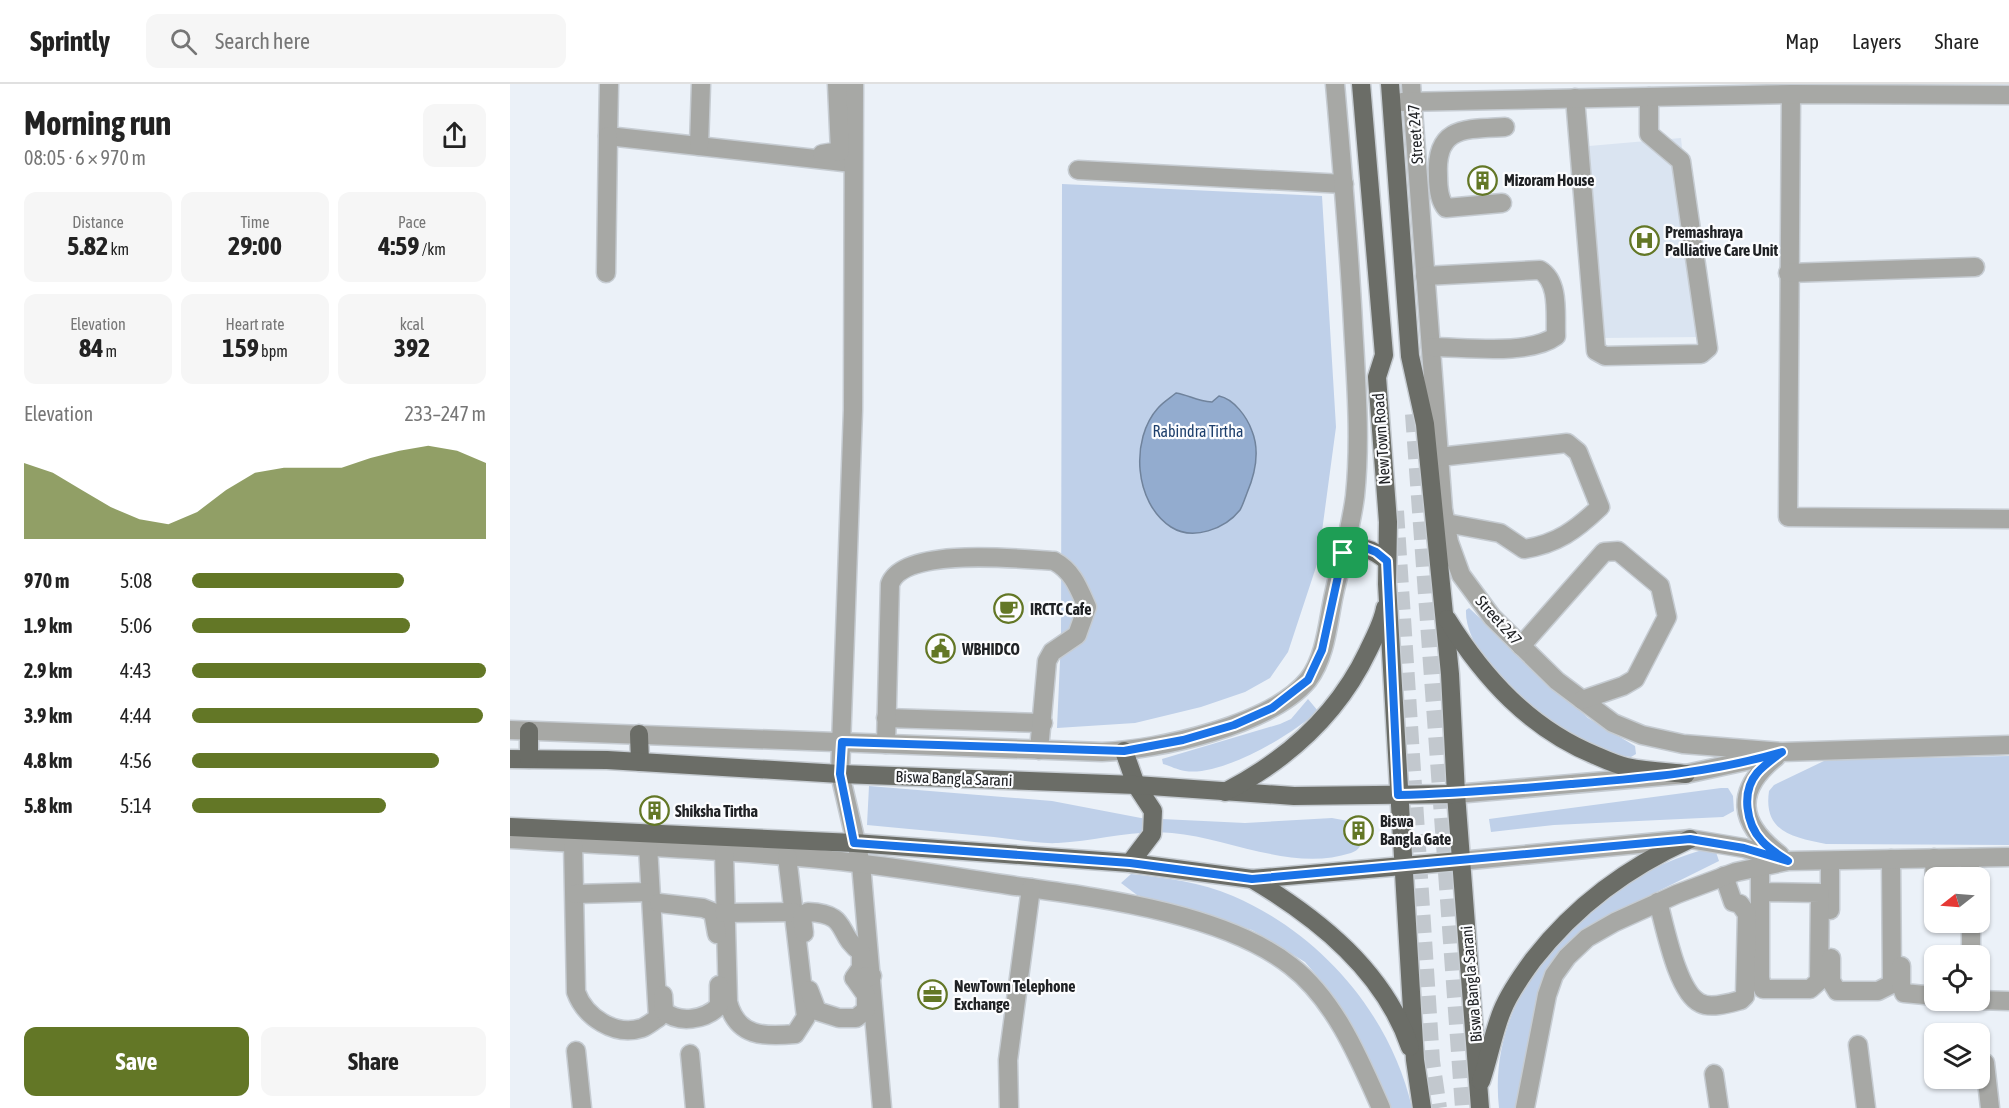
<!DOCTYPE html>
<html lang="en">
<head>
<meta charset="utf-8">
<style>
  :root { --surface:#fff; --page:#f6f6f6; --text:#222; --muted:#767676; --line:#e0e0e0; --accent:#637726 }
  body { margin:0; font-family:"Asap Condensed",sans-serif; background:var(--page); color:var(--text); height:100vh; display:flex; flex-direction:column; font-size:22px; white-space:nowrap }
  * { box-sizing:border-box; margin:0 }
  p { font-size:20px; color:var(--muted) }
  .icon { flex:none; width:33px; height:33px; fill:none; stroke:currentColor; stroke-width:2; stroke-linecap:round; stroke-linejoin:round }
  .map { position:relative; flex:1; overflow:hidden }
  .panel { display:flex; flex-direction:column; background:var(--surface); width:510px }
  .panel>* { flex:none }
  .needle { width:39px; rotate:253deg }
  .buttons { position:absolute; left:1414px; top:783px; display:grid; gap:12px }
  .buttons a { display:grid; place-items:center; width:66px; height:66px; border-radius:12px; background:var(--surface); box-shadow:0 2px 4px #0004; font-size:30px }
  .pin { position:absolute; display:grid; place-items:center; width:51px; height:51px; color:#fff; margin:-26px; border-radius:12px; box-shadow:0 3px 9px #0006 }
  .round { display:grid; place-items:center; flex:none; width:63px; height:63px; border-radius:12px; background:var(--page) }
  .overview { display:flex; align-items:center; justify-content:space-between; height:102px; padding:0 24px }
  h1 { font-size:33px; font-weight:700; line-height:45px }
  .metrics { display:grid; grid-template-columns:repeat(3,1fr); gap:9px; height:102px; padding:6px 24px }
  .metrics div { display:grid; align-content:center; border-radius:12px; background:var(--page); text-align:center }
  .metrics b { font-size:26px; font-weight:700 }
  .metrics small { font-size:16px; font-weight:400 }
  .metrics p { font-size:16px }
  .chart { height:168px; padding:12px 24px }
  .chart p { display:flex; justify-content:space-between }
  .chart svg { width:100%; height:108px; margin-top:6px; fill:var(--accent); opacity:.7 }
  .primary-button { display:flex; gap:12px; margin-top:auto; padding:12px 24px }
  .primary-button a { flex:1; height:69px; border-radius:12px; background:var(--accent); color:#fff; font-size:24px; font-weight:700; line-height:69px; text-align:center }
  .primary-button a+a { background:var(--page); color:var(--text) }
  ul { padding:0 24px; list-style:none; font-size:20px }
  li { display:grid; grid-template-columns:96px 72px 1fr; align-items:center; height:45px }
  li i { height:15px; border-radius:8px; background:var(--accent) }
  header { display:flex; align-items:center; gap:36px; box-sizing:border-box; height:84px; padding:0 30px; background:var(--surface); border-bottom:2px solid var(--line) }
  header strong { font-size:28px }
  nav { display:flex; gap:33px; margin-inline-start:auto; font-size:21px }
  .search { width:420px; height:54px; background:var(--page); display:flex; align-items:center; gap:15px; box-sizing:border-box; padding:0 21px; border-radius:12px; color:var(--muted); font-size:22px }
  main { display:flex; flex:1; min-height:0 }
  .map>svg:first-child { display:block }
  .built { fill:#dae4f1 }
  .green { fill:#bfd0e9 }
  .water { fill:#93accf; stroke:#70839c; stroke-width:1.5 }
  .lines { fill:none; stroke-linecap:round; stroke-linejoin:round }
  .major-tunnel { stroke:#c2c8ce; stroke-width:18; stroke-dasharray:18 9; stroke-linecap:butt }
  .minor-casing { stroke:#c6ccd2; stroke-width:21 }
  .major-casing { stroke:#c6ccd2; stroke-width:21 }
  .minor { stroke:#a7a8a5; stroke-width:18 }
  .major { stroke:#6b6d67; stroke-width:18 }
  .route-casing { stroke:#fff; stroke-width:12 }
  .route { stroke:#1a73e8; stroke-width:8 }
  .labels { text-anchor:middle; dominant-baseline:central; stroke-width:4.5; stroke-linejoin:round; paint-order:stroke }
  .street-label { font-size:16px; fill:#202225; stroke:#fcfdff }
  .poi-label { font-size:16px; font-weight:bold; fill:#202225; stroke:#fcfdff; text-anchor:start }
  .park-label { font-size:16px; fill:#1d3f6c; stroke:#fcfdff }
</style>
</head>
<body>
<header>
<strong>Sprintly</strong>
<div class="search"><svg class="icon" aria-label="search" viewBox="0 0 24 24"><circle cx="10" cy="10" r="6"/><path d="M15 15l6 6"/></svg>Search here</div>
<nav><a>Map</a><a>Layers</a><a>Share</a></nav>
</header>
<main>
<section class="panel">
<div class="overview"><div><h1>Morning run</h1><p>08:05 · 6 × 970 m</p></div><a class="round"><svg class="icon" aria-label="share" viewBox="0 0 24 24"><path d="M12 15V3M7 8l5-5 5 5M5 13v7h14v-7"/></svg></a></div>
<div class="metrics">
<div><p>Distance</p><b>5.82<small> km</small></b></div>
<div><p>Time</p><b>29:00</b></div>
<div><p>Pace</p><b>4:59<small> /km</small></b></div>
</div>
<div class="metrics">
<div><p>Elevation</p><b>84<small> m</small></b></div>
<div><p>Heart rate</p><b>159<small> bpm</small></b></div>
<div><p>kcal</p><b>392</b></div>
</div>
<div class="chart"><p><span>Elevation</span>233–247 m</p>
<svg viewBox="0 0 160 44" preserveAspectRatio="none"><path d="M0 44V13L10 17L20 24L30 31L40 36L50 38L60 33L70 24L80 17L90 15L100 15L110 15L120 11L130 8L140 6L150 8L160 13V44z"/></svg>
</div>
<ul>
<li><b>970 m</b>5:08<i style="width:72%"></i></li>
<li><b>1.9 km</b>5:06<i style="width:74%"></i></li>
<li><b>2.9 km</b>4:43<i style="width:100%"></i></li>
<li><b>3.9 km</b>4:44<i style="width:99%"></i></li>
<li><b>4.8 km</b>4:56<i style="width:84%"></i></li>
<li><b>5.8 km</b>5:14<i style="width:66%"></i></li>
</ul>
<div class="primary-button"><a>Save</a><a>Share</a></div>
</section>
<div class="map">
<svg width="1499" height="1024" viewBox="0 0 1499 1024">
  <rect width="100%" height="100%" fill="#ebf1f8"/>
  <!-- built -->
  <polygon class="built" points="1171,54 1191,253 1093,254 1079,62"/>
  <!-- green -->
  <g class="green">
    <polygon points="552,100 812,112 826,343 808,477 778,568 760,594 735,608 691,623 625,639 547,644 551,555"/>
    <path d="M959,524L1078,634L1125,662L1126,670L1121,673C1096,670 1065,657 1044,642C1013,620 954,567 956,526Z"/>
    <path d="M798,615L808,627C782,651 711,693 675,687C668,686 660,682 653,680L652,675L770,640L781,635Z"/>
    <path d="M1499,672V761L1316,760C1283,753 1253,748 1259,707L1264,701L1316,676Z"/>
    <path d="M359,702L542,717L631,734L735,739L822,734L838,737L850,743C853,753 854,765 841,769C782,788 719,754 662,749C625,745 585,757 548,759C527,760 505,755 484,753C442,749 399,745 357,741Z"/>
    <polygon points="1211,704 1218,704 1223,712 1224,727 1213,733 1044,741 981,748 979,735"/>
    <path d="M1192,766L1206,768L1209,777L1080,841C1057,857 1038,876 1030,902L1011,1024H989C975,902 1083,797 1192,766Z"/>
    <path d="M621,790C656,794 691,798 723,812C811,850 881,931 902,1024H881L819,906L795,878L742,846L627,811L611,799Z"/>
  </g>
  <!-- water -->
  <path class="water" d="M666,309C679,311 686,317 702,318L709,312C724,315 737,333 742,347C750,367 745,390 737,409C735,414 733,421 730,426C715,445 683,457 661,443C624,419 620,355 648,324C653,318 660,314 666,309Z"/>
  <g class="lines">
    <!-- major-tunnel -->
    <g class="major-tunnel">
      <polyline points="904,330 954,1024"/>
      <polyline points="885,427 921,977 928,1024"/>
    </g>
    <defs>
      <g id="minor">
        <polyline points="99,0 98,52 342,79"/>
        <polyline points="344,0 343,326 330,690 351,780 372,1024"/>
        <polyline points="901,0 933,425 939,458 951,491 982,533 1047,597 1103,639 1132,651 1173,660 1272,668 1499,661"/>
        <polyline points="1281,10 1278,433 1499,435"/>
        <polyline points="1065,14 1086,267 1095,272 1191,270 1198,264 1171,77 1139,50 1139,13"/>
        <polyline points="892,18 1281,10 1499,11"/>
        <polyline points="189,62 191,0"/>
        <polyline points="312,70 330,67 327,0"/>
        <polyline points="568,86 834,100"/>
        <path d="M992,119L936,124C929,116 928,102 928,92C925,42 955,45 995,43"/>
        <polyline points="96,189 98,52"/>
        <polyline points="1278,189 1465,183"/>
        <path d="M915,192L1030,186C1050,198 1045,231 1046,252C1019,272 955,263 921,263"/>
        <path d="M929,373L1057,359L1068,368L1090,423C1066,446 1047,460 1014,465L990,449L936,439"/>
        <polyline points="1011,562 1094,468 1108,467 1150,502 1157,533 1125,595 1113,602 1072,616"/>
        <polyline points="376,634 533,639"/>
        <path d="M0,646L592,668C648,666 761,641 798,596C816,573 818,537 824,510C831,478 841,444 845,412C851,354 846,297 843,240C839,160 832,80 825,0"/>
        <path d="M376,660L380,500C394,462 511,475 544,477C563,487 569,505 577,523L567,551L542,568L537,577L529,666"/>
        <path d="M1266,673C1224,707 1228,739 1270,771"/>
        <polyline points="946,710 1176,690 1259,672"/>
        <path d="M0,755C107,762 214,765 320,776C380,782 439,792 499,801C583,813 713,828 781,882C825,916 849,974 871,1024"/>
        <path d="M63,758L66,908C75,933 105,953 132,944C137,942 143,937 148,934L138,762"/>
        <path d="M214,767L218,918C227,953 254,953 285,950L296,933L277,772"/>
        <polyline points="1424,774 1425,806"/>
        <polyline points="1460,774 1460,794"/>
        <polyline points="950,777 1180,755 1234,764 1276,777"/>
        <polyline points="1320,777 1320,826"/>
        <polyline points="1250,783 1250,894 1253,905 1300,905 1309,897 1310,809 1251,808"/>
        <polyline points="65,810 140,808"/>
        <path d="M1148,818C1155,842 1167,908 1190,919C1201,925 1220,919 1231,916L1235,912L1237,830L1230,820L1223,818L1214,792"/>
        <polyline points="149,819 193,824 203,828 207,850"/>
        <polyline points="214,829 284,828"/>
        <polyline points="1461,838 1461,872"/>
        <path d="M294,849L292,833L298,828C341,830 325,850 351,868V884L344,894"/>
        <polyline points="1321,874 1321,897 1327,907 1368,907 1382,900 1381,775"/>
        <polyline points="1391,882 1391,901 1394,909 1425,912"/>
        <polyline points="299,906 307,927 329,934 346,934 356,926 356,911 344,894 362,892"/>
        <path d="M153,911L154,927C169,940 195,936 209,922V901"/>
        <polyline points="1468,916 1499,917"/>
        <polyline points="1348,961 1356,1024"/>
        <polyline points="66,967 72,1024"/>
        <polyline points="180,970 185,1024"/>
        <polyline points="1475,979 1480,1024"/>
        <polyline points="1204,990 1209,1024"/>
        <polyline points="499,1024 498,976 521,804"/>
        <polyline points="1015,1024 1037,911 1044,891 1057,873 1077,854 1105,838 1167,810 1226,788 1278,777 1499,773"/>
      </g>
      <g id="major">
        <polyline points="851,0 874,271 867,293 878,438 877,500 905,976 912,1024"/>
        <polyline points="880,0 900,272 915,340 940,590 946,710 970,1024"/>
        <path d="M833,469C851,460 863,465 877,477"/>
        <path d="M937,535C974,594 1020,645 1087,672C1096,676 1107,681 1117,683C1136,687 1157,688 1176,690"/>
        <polyline points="129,650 130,678"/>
        <polyline points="614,667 626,701 643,727 642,750 620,779"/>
        <polyline points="0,675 97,676 330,690 626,701 784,712 946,710"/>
        <polyline points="19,675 19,647"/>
        <path d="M715,708C777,676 828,630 858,567C864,554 873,538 875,524"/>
        <polyline points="0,743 344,759 620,779 742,795 950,777"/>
        <path d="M742,795C809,835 874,887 900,963"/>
        <path d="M971,997C979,974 983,949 992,927C999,909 1012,891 1023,876C1066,821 1117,784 1180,755"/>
      </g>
    </defs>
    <!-- minor casing -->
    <use href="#minor" class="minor-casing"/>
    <!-- major casing -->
    <use href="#major" class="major-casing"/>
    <!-- minor -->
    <use href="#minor" class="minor"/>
    <!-- major -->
    <use href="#major" class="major"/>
  </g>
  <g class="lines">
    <defs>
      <path id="route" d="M854,463L866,468L877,477L888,711C946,710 1004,705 1061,700C1135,694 1200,689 1272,668C1264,674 1254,681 1247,689C1231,708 1236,740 1252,757C1259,765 1269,771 1278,777L1234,764L1180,755L742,795L620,779L344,759L330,690L332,658L614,667L673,656L724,641L762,624L798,596L812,566L833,469Z"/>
    </defs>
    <!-- route casing -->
    <use href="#route" class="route-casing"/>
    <!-- route -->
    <use href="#route" class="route"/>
  </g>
  <!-- icons -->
  <defs>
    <symbol id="building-ring" viewBox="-11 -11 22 22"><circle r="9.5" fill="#fcfdff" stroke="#637726" stroke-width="1.5"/><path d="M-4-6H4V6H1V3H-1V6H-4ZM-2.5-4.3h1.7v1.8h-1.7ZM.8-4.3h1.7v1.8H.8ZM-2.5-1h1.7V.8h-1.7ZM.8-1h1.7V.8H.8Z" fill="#637726"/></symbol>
    <symbol id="hospital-ring" viewBox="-11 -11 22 22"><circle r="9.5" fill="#fcfdff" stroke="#637726" stroke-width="1.5"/><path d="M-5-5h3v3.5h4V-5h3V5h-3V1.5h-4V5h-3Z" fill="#637726"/></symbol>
    <symbol id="cafe-ring" viewBox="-11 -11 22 22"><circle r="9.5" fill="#fcfdff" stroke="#637726" stroke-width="1.5"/><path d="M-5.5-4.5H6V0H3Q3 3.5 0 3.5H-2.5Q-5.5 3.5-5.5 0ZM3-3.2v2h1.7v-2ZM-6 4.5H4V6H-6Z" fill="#637726"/></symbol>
    <symbol id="civic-ring" viewBox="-11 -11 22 22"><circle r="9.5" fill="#fcfdff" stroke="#637726" stroke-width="1.5"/><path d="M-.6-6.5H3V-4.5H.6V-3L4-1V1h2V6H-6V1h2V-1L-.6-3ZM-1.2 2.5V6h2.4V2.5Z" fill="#637726"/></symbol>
    <symbol id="office-ring" viewBox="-11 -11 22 22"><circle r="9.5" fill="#fcfdff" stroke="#637726" stroke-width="1.5"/><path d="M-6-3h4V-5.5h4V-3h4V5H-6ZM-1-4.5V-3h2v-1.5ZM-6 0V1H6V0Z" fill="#637726"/></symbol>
  </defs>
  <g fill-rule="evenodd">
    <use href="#building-ring" x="956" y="80" width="33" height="33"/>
    <use href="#hospital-ring" x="1118" y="140" width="33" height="33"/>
    <use href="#cafe-ring" x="482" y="508" width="33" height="33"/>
    <use href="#civic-ring" x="414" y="548" width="33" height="33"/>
    <use href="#building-ring" x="128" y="710" width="33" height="33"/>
    <use href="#building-ring" x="832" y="730" width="33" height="33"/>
    <use href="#office-ring" x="406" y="894" width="33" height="33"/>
  </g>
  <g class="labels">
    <!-- street labels -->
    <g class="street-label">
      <text transform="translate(905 50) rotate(-94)">Street 247</text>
      <text transform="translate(871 355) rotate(-94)">New Town Road</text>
      <text transform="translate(989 536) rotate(48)">Street 247</text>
      <text transform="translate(444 694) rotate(2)">Biswa Bangla Sarani</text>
      <text transform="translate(961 900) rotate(-95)">Biswa Bangla Sarani</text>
    </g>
    <!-- poi labels -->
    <g class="poi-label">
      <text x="994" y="96">Mizoram House</text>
      <text x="1155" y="148">Premashraya<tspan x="1155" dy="18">Palliative Care Unit</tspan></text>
      <text x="520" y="525">IRCTC Cafe</text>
      <text x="452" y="565">WBHIDCO</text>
      <text x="165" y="727">Shiksha Tirtha</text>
      <text x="870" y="737">Biswa<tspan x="870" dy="18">Bangla Gate</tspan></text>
      <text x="444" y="902">NewTown Telephone<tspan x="444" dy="18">Exchange</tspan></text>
    </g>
    <!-- park labels -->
    <g class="park-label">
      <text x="688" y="347">Rabindra Tirtha</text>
    </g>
  </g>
</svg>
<div class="buttons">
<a><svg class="needle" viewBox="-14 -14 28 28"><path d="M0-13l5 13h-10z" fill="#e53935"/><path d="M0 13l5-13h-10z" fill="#767676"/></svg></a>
<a><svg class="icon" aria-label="locate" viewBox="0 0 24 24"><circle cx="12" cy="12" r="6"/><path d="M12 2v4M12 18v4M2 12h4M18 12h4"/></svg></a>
<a><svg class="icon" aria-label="layers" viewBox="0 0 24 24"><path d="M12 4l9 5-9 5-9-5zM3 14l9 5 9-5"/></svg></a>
</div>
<div class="pin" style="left:833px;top:469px;background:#1e9e55"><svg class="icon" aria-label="arrive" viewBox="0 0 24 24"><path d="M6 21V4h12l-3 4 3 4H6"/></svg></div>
</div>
</main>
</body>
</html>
